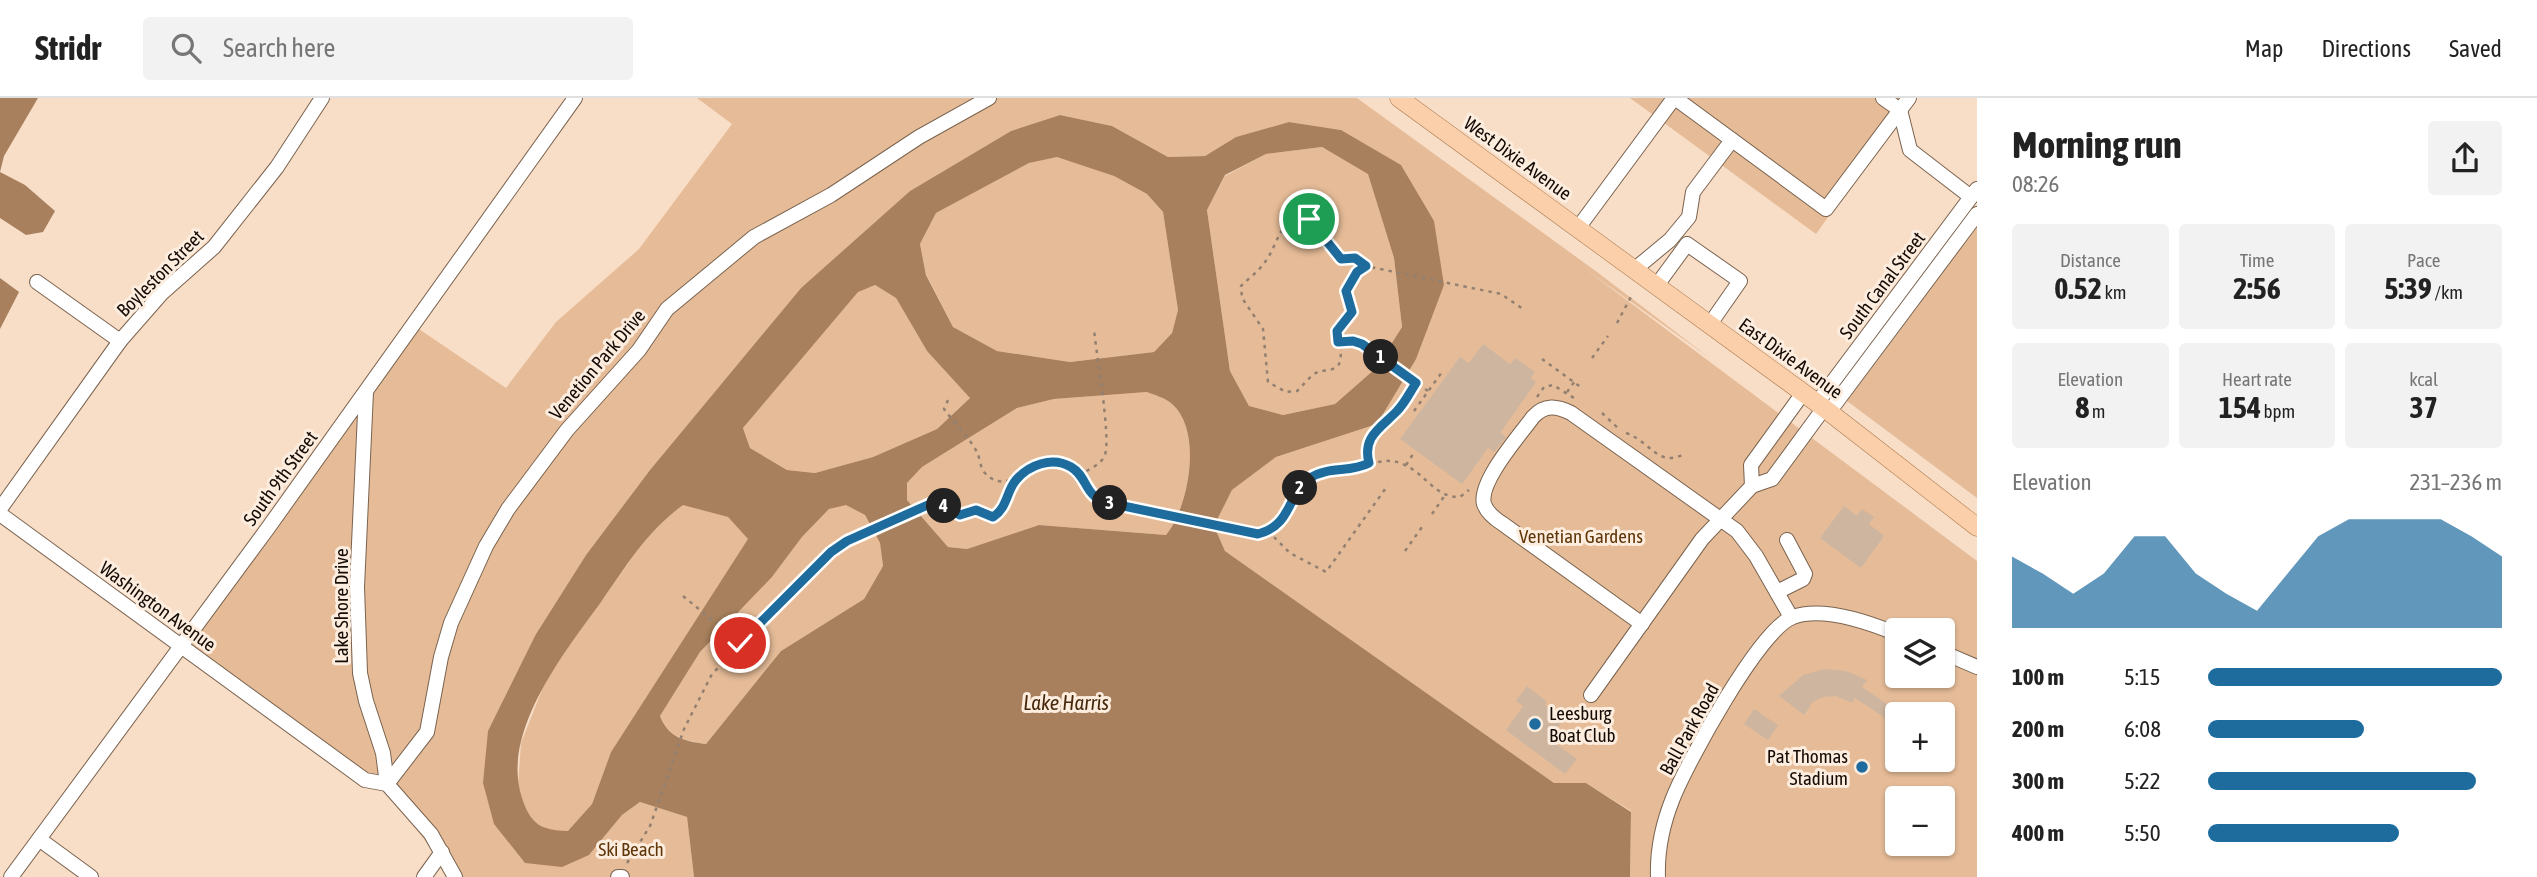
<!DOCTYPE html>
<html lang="en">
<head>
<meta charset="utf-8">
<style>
  :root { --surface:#fff; --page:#f2f2f2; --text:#222; --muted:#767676; --line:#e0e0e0; --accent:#1e6c9e }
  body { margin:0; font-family:"Asap Condensed",sans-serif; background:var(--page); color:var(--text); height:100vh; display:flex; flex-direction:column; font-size:26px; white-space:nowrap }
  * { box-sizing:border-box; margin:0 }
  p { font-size:23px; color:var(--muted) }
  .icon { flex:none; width:38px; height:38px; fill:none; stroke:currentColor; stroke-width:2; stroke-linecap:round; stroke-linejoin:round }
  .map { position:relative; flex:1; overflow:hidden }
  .side { display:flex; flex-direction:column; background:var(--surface); width:560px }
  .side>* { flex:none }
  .controls { position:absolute; left:1885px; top:520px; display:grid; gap:14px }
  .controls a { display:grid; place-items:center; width:70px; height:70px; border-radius:7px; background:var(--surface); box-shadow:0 2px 5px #0004; font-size:35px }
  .pin { position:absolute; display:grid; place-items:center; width:60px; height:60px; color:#fff; margin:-30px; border:4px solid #fff; border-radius:50%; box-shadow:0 2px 7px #0007 }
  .km { position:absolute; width:35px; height:35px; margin:-18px; border-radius:50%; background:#222; color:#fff; font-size:19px; line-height:35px; text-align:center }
  .round { display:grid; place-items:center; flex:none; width:74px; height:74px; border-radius:7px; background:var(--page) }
  .summary { display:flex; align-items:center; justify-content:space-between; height:119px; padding:0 35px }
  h1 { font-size:38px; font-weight:700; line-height:52px }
  .figures { display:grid; grid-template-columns:repeat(3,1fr); gap:10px; height:119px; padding:7px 35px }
  .figures div { display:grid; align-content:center; border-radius:7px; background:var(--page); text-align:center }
  .figures b { font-size:30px; font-weight:700 }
  .figures small { font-size:19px; font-weight:400 }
  .figures p { font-size:19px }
  .chart { height:196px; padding:14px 35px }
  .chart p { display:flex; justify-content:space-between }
  .chart svg { width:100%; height:126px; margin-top:7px; fill:var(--accent); opacity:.7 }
  ul { padding:0 35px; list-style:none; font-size:23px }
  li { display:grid; grid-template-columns:112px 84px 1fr; align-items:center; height:52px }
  li i { height:18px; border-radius:9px; background:var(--accent) }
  header { display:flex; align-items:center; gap:42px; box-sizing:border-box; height:98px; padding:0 35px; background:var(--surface); border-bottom:2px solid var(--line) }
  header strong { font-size:33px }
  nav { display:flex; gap:38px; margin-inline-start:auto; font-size:24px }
  .search { width:490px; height:63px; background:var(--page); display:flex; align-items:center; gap:18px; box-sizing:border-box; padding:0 24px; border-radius:7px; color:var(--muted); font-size:26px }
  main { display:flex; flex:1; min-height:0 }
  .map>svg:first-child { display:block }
  .green { fill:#e6bc98; fill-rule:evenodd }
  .water { fill:#a8805d; fill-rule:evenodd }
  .building { fill:#ceb59f }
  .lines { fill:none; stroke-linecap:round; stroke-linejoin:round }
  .minor-casing { stroke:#7a634f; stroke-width:16 }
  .major-casing { stroke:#a7764a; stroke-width:19 }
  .path { stroke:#938071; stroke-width:2.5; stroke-dasharray:3.5 5; stroke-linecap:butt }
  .minor { stroke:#fff; stroke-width:14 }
  .major { stroke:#facfa9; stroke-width:18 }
  .route-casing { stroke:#fff; stroke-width:14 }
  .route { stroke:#1e6c9e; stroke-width:9 }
  .poi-dot { fill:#1e6c9e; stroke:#fdeddf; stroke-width:2.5 }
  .labels { text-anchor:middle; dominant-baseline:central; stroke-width:6; stroke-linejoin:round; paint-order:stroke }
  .street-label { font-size:19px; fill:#140b05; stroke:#fdeddf }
  .park-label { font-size:19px; fill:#5f3609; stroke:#fdeddf }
  .poi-label { font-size:19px; fill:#140b05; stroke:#fdeddf; text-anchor:start }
  .water-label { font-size:21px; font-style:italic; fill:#46290c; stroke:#fdeddf }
</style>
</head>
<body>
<header>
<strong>Stridr</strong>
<div class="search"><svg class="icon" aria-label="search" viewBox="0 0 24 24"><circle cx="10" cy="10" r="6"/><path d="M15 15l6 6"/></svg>Search here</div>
<nav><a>Map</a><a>Directions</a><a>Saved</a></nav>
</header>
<main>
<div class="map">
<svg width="1977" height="779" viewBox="0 0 1977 779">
  <rect width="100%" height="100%" fill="#f8ddc7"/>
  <!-- green -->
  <g class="green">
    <path d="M697,0H1357L1597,174L1711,261L1584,170L1977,463V779H1630L1631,713L1586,685H1554L1225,453L1214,428L1232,392L1276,359L1377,326L1444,187L1341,32L1289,24L1236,39L1205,58L1168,59L1112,28L1060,17L1011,33L910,93L801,190L650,372L586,457L536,536L494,726L589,757L622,717L640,704L687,719L694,779H452L389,694L185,552L413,227L506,290L556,224L639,151L732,26ZM1897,532H1942V578H1897ZM1897,616H1942V662H1897ZM1897,700H1942V746H1897Z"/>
    <polygon points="1630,0 1902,0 1909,5 1816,136"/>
    <polygon points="1322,49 1368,75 1394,160 1402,229 1376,270 1335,306 1283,317 1249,308 1230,273 1207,112 1225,78 1266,56"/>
    <polygon points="1058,58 1114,78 1147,96 1163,114 1178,212 1172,235 1154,254 1070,264 997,253 953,229 926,176 920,146 936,115 1029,65"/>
    <polygon points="1977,129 1977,400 1847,303"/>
    <polygon points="875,187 896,200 927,253 971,299 937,331 873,359 815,375 787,372 750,350 743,330 858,193"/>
    <path d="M1147,294C1154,297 1166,300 1172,306C1203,333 1189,409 1166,437L1039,427L967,451L948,449L907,402V385L922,369L1017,310L1054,301Z"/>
    <polygon points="683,406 728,419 749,441 611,654 592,706 568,734 548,732 528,720 518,688 521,645 547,579 652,432"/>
    <path d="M846,406L865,417L880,445L883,468L864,501L781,553L706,646C683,642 670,640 660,618L700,554L772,479L802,439L829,411Z"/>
  </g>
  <!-- water -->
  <g class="water">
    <polygon points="0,0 38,0 4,58 0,74 25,87 55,113 43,134 26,137 0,120"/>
    <path d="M1060,17L1112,28L1168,59L1205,58L1236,39L1289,24L1341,32L1401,67L1434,123L1444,187L1416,261L1377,326L1276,359L1232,392L1214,428L1225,453L1554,685H1586L1631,714L1630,779H694L687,719L640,704L622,717L589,757L562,769L525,765L494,726L483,685L488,633L536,536L586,457L650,372L801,190L910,93L1011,33ZM1322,49L1368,76L1394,160L1402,229L1376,270L1335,306L1283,317L1249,308L1230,273L1207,112L1225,77L1266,56ZM1057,59L1114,78L1147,96L1163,114L1178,212L1172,235L1154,254L1070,264L997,253L953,229L926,177L920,146L936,115L1029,65ZM875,187L896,200L927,253L970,300L937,331L873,359L815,375L787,372L750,350L743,330L858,194ZM1147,294C1154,297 1166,300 1172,306C1203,333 1189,409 1166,437L1039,427L967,451L948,449L907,402V385L922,369L1017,310L1054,301ZM683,407L728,419L748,441L611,654L592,706L568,733C541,732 531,727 522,700C500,634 565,554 601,504C627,467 647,433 683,407ZM846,407L865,417L880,445L883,468L864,501L781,553L706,646C684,643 669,640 660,618L700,554L772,479L802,439L829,411Z"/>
    <polygon points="0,180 19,194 0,231"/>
  </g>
  <!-- building -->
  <g class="building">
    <polygon points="1483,246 1510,266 1515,260 1535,274 1531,280 1536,284 1500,335 1506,339 1494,354 1488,350 1462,386 1400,341 1460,259 1469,265"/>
    <polygon points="1844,408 1857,418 1862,411 1874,419 1869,426 1884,438 1861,470 1820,440"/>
    <polygon points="1825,571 1846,573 1867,582 1862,589 1897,613 1897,628 1855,600 1852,605 1836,598 1823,599 1813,604 1804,617 1779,598 1803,577"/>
    <polygon points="1527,588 1547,604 1545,607 1564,621 1549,641 1577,661 1565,676 1506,632 1523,608 1516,603"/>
    <polygon points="1754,611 1778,627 1768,642 1744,626"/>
  </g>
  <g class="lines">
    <defs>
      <g id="minor">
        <polyline points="1675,0 1826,111 1909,0"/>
        <polyline points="1883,0 1900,12 1910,52 1971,99"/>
        <polyline points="1578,130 1674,0"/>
        <polyline points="1635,171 1670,142 1689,119 1693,94 1732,42"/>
        <polyline points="37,184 120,243"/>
        <polyline points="1657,187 1687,146 1740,183 1710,226"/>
        <polyline points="366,294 357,489 360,575 366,603 383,655 387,686 431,736 455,779"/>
        <polyline points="1817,305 1977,91"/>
        <polyline points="1829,314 1977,116"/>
        <polyline points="1752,388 1751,367 1803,295"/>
        <polyline points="0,411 120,243 162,195 214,149 277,69 322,0"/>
        <polyline points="0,416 365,682 387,686 427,634 441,559 451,525 486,448 508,411 567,332 639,252 667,211 754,139 831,97 919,39 989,0"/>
        <polyline points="1777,494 1803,481 1805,476 1787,442"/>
        <path d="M1642,526L1503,426C1495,421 1487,415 1484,406C1478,384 1520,337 1533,319C1545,306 1557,308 1571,315L1737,433L1756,458L1791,519"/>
        <polyline points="1942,554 1977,569"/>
        <polyline points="1591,597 1702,441 1752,388 1772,381 1824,310"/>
        <polyline points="39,741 91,779"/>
        <polyline points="11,779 268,430 575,0"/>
        <polyline points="424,779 442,754"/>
        <polyline points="618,779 622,779"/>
        <path d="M1658,779C1657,753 1663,725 1673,700C1687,665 1760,530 1793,519C1823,508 1868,524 1897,536"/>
      </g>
      <polyline id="major" points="1399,0 1824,310 1977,429"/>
    </defs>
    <!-- minor casing -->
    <use href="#minor" class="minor-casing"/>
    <!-- major casing -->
    <use href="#major" class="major-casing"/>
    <!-- path -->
    <g class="path">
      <path d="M1366,168L1357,174L1346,193L1352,214L1337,233C1338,243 1346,264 1335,270C1330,273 1323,272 1318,274C1310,277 1304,287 1297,293L1286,294L1268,284L1263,231L1242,200L1241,188C1249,180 1259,173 1265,164C1279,146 1279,116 1309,121L1341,161L1355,160L1366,168L1501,196L1523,211"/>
      <polyline points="1617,225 1632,197"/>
      <polyline points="1338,244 1353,243 1362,246 1428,293"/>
      <polyline points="1592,260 1608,238"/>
      <polyline points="1542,261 1582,290"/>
      <polyline points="1567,294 1575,283"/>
      <polyline points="1537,299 1544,289 1553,287 1574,300"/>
      <path d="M948,302L944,311C954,325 969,339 977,354C980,360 980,369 984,374C1001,393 1017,379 1031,369C1040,363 1052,364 1062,366C1083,372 1085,396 1104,404L1251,436C1294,437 1288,380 1326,373C1333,372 1340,374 1347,373C1368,370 1383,356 1405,367C1425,376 1436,400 1460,399L1469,392"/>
      <polyline points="1414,313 1442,274"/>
      <polyline points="1602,315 1620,332"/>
      <path d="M1626,335C1650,343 1658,370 1684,356"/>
      <path d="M1369,365C1362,337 1381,330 1397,313C1405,305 1410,294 1416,284"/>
      <polyline points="1406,367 1415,353"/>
      <path d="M1079,377C1088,372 1101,367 1105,357C1111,338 1096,255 1094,231"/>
      <polyline points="1432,416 1445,397"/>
      <polyline points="1268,433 1290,455 1326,474 1388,387"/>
      <polyline points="1405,453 1422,429"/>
      <polyline points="683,498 740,545"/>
      <polyline points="627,765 650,728 684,631 712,576 831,454 847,443 930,406 944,408 960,417 976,412 994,419 1001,414 1016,382"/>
    </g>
    <!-- minor -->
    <use href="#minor" class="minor"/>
    <!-- major -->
    <use href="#major" class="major"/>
  </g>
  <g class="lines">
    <defs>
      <path id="route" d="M740,545L831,454L847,443L930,406L944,408L960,417L976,412L993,419C1008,409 1006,394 1016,382C1029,367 1052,358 1071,369C1087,378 1084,396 1104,404L1258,436C1293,427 1287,395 1310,380C1328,368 1350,375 1369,365C1362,338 1381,330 1397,313C1405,305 1410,294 1416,285L1362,246L1353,243L1338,244L1337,233L1352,214L1346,193L1357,174L1366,168L1355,160L1341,161L1309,121"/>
    </defs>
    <!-- route casing -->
    <use href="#route" class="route-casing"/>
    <!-- route -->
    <use href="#route" class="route"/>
  </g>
  <!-- markers -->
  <g class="poi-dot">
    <circle cx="1535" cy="626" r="7"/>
    <circle cx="1862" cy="669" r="7"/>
  </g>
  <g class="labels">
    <!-- street labels -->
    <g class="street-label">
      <text transform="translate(1518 60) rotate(36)">West Dixie Avenue</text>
      <text transform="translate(160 175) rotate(-45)">Boyleston Street</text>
      <text transform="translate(1882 187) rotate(-53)">South Canal Street</text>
      <text transform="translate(1791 260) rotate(36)">East Dixie Avenue</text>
      <text transform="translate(597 266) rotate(-50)">Venetion Park Drive</text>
      <text transform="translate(280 380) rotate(-54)">South 9th Street</text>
      <text transform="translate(158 508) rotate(36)">Washington Avenue</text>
      <text transform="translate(341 508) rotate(-90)">Lake Shore Drive</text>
      <text transform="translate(1689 631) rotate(-61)">Ball Park Road</text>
    </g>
    <!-- park labels -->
    <g class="park-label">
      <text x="1581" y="438">Venetian Gardens</text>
      <text x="631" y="751">Ski Beach</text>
    </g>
    <!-- poi labels -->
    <g class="poi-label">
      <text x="1549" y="615">Leesburg<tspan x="1549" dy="22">Boat Club</tspan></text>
      <text x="1848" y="658" text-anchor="end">Pat Thomas<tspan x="1848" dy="22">Stadium</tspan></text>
    </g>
    <!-- water labels -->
    <g class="water-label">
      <text x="1066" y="604">Lake Harris</text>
    </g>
  </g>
</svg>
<div class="controls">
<a><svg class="icon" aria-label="layers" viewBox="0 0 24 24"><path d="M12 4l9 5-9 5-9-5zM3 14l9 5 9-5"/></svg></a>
<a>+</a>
<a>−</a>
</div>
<div class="pin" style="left:1309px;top:121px;background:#1e9e55"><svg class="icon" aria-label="arrive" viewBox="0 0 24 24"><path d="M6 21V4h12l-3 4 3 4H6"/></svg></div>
<div class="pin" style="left:740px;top:545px;background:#d93025"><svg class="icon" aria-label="check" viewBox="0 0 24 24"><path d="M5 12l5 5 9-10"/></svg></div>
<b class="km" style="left:1381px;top:259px">1</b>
<b class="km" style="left:1300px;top:390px">2</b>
<b class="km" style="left:1110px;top:405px">3</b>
<b class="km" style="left:944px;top:408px">4</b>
</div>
<section class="side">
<div class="summary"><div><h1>Morning run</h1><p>08:26</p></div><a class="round"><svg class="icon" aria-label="share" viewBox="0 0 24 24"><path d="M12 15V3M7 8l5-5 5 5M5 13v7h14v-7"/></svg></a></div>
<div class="figures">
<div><p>Distance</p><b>0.52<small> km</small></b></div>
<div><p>Time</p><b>2:56</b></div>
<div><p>Pace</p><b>5:39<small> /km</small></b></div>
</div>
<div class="figures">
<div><p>Elevation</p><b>8<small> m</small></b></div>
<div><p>Heart rate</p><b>154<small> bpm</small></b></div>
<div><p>kcal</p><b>37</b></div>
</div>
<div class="chart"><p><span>Elevation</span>231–236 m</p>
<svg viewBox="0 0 160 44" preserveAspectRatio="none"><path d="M0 44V19L10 25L20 32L30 25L40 12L50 12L60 25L70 32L80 38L90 25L100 12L110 6L120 6L130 6L140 6L150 12L160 19V44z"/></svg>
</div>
<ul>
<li><b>100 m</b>5:15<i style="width:100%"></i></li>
<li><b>200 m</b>6:08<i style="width:53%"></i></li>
<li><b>300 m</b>5:22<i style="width:91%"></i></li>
<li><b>400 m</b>5:50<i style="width:65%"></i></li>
</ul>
</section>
</main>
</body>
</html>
